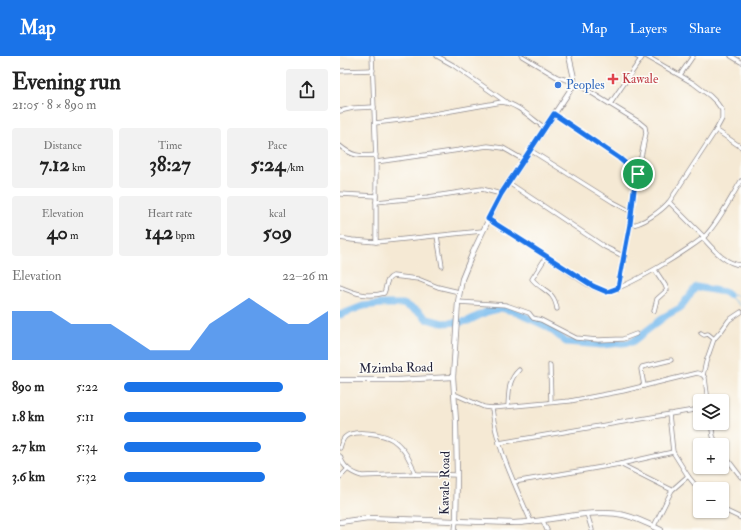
<!DOCTYPE html>
<html lang="en">
<head>
<meta charset="utf-8">
<style>
  :root { --surface:#fff; --page:#f2f2f2; --text:#222; --muted:#767676; --accent:#1a73e8 }
  body { margin:0; font-family:"IM FELL Double Pica",serif; background:var(--page); color:var(--text); height:100vh; display:flex; flex-direction:column; font-size:15px; white-space:nowrap }
  * { box-sizing:border-box; margin:0 }
  p { font-size:13px; color:var(--muted) }
  .icon { flex:none; width:22px; height:22px; fill:none; stroke:currentColor; stroke-width:2; stroke-linecap:round; stroke-linejoin:round }
  .map { position:relative; flex:1; overflow:hidden }
  .sheet { display:flex; flex-direction:column; background:var(--surface); width:340px }
  .sheet>* { flex:none }
  .controls { position:absolute; left:353px; top:338px; display:grid; gap:8px }
  .controls a { display:grid; place-items:center; width:36px; height:36px; border-radius:4px; background:var(--surface); box-shadow:0 1px 3px #0004; font-size:20px }
  .pin { position:absolute; display:grid; place-items:center; width:34px; height:34px; color:#fff; margin:-17px; border:2px solid #fff; border-radius:50%; box-shadow:0 1px 4px #0007 }
  .round { display:grid; place-items:center; flex:none; width:42px; height:42px; border-radius:4px; background:var(--page) }
  .headline { display:flex; align-items:center; justify-content:space-between; height:68px; padding:0 12px }
  h1 { font-size:22px; font-weight:800; line-height:30px }
  .stats { display:grid; grid-template-columns:repeat(3,1fr); gap:6px; height:68px; padding:4px 12px }
  .stats div { display:grid; align-content:center; border-radius:4px; background:var(--page); text-align:center }
  .stats b { font-size:20px; font-weight:800 }
  .stats small { font-size:11px; font-weight:400 }
  .stats p { font-size:11px }
  .chart { height:112px; padding:8px 12px }
  .chart p { display:flex; justify-content:space-between }
  .chart svg { width:100%; height:72px; margin-top:4px; fill:var(--accent); opacity:.7 }
  ul { padding:0 12px; list-style:none; font-size:13px }
  li { display:grid; grid-template-columns:64px 48px 1fr; align-items:center; height:30px }
  li i { height:10px; border-radius:5px; background:var(--accent) }
  header { display:flex; align-items:center; gap:24px; box-sizing:border-box; height:56px; padding:0 20px; background:var(--accent); color:#fff }
  header strong { font-size:19px }
  nav { display:flex; gap:22px; margin-inline-start:auto; font-size:14px }
  main { display:flex; flex:1; min-height:0 }
  .map>svg:first-child { display:block }
  .lines { fill:none; stroke-linecap:round; stroke-linejoin:round }
  .stream { stroke:#78bbee; stroke-width:1 }
  .river { stroke:#78bbee; stroke-width:7 }
  .minor-casing { stroke:#8c8688; stroke-width:5 }
  .tertiary-casing { stroke:#8c8688; stroke-width:6 }
  .minor { stroke:#fff; stroke-width:3.5 }
  .tertiary { stroke:#fff; stroke-width:4.5 }
  .route-casing { stroke:#fff; stroke-width:8 }
  .route { stroke:#1a73e8; stroke-width:5 }
  .health-dot { fill:#e0444e; stroke:#fdfcf7; stroke-width:1.5 }
  .shop-dot { fill:#3f7fe0; stroke:#fdfcf7; stroke-width:1.5 }
  .labels { text-anchor:middle; dominant-baseline:central; stroke-width:3; stroke-linejoin:round; paint-order:stroke }
  .health-label { font-size:13px; fill:#be3a42; stroke:#fdfcf7; text-anchor:start }
  .shop-label { font-size:13px; fill:#366cbe; stroke:#fdfcf7; text-anchor:start }
  .street-label { font-size:13px; fill:#22223b; stroke:#fdfcf7 }
</style>
</head>
<body>
<header>
<strong>Map</strong>
<nav><a>Map</a><a>Layers</a><a>Share</a></nav>
</header>
<main>
<section class="sheet">
<div class="headline"><div><h1>Evening run</h1><p>21:05 · 8 × 890 m</p></div><a class="round"><svg class="icon" aria-label="share" viewBox="0 0 24 24"><path d="M12 15V3M7 8l5-5 5 5M5 13v7h14v-7"/></svg></a></div>
<div class="stats">
<div><p>Distance</p><b>7.12<small> km</small></b></div>
<div><p>Time</p><b>38:27</b></div>
<div><p>Pace</p><b>5:24<small> /km</small></b></div>
</div>
<div class="stats">
<div><p>Elevation</p><b>40<small> m</small></b></div>
<div><p>Heart rate</p><b>142<small> bpm</small></b></div>
<div><p>kcal</p><b>509</b></div>
</div>
<div class="chart"><p><span>Elevation</span>22–26 m</p>
<svg viewBox="0 0 160 44" preserveAspectRatio="none"><path d="M0 44V14L10 14L20 14L30 22L40 22L50 22L60 30L70 38L80 38L90 38L100 22L110 14L120 6L130 14L140 22L150 22L160 14V44z"/></svg>
</div>
<ul>
<li><b>890 m</b>5:22<i style="width:78%"></i></li>
<li><b>1.8 km</b>5:11<i style="width:89%"></i></li>
<li><b>2.7 km</b>5:34<i style="width:67%"></i></li>
<li><b>3.6 km</b>5:32<i style="width:69%"></i></li>
</ul>
</section>
<div class="map">
<svg width="401" height="474" viewBox="0 0 401 474">
  <rect width="100%" height="100%" fill="#fdfcf7"/>
  <filter id="ink" filterUnits="userSpaceOnUse"><feTurbulence type="fractalNoise" baseFrequency=".025" numOctaves="2"/><feDisplacementMap in="SourceGraphic" scale="8" xChannelSelector="R" yChannelSelector="G"/><feConvolveMatrix kernelMatrix="1 2 1 2 8 2 1 2 1" color-interpolation-filters="sRGB"/></filter>
  <filter id="wash" filterUnits="userSpaceOnUse"><feTurbulence type="fractalNoise" baseFrequency=".012" numOctaves="4" result="noise"/><feDisplacementMap in="SourceGraphic" scale="16" xChannelSelector="R" yChannelSelector="G"/><feGaussianBlur stdDeviation="0.9" result="paint"/><feColorMatrix in="noise" values="0 0 0 0 0 0 0 0 0 0 0 0 0 0 0 0 0 1.4 0 .05"/><feComposite in="paint" operator="in"/></filter>
  <g filter="url(#wash)">
    <rect width="100%" height="100%" fill="#f5e9d4"/>
    <g class="lines">
      <!-- stream -->
      <g class="stream">
        <polyline points="388,239 401,251"/>
        <polyline points="389,239 401,240"/>
      </g>
      <!-- river -->
      <polyline class="river" points="0,259 23,250 41,248 63,248 79,256 87,263 103,267 121,266 128,265 146,256 161,252 173,255 208,271 226,286 262,289 292,286 327,259 340,252 356,231 384,236 388,239"/>
    </g>
  </g>
  <g filter="url(#ink)">
    <g class="lines">
      <defs>
        <g id="minor">
          <polyline points="32,0 36,106 36,186"/>
          <polyline points="97,0 113,9 166,46"/>
          <polyline points="182,0 217,21 234,26 299,66 305,71 306,77 294,134 290,169 278,232"/>
          <polyline points="296,0 301,3"/>
          <polyline points="391,0 401,6"/>
          <polyline points="0,15 33,14"/>
          <polyline points="340,19 353,0"/>
          <polyline points="270,48 303,0"/>
          <polyline points="0,55 13,52 34,51"/>
          <polyline points="214,58 279,102 297,118"/>
          <path d="M35,67L60,64L162,46C178,48 192,63 205,72"/>
          <polyline points="376,74 401,91"/>
          <path d="M0,90C13,101 20,100 36,99"/>
          <polyline points="190,94 273,146 292,156"/>
          <polyline points="36,106 148,90 163,92 184,104"/>
          <polyline points="169,127 265,191 283,200"/>
          <polyline points="0,138 36,140"/>
          <polyline points="36,146 88,141 142,133 161,138"/>
          <polyline points="329,146 364,181"/>
          <path d="M148,163C173,179 198,195 222,211C234,219 250,232 264,235C278,238 356,190 367,178C381,162 390,143 401,125"/>
          <path d="M290,169C302,169 321,155 329,146L376,74L382,63V54L377,47L370,40L353,27L306,0"/>
          <polyline points="97,180 102,210"/>
          <polyline points="0,182 12,184 36,186 142,175"/>
          <path d="M363,182C373,193 385,208 401,209"/>
          <path d="M206,201L192,223C203,236 214,234 217,253"/>
          <path d="M0,231C14,237 28,242 44,237C47,231 45,223 53,220L78,223L98,231L119,236"/>
          <polyline points="118,246 166,249 189,257 193,262 201,264 236,282 258,284 283,283 296,278"/>
          <polyline points="314,255 317,243 327,234 325,229 315,214"/>
          <polyline points="361,277 364,279 368,278 374,283 366,306 363,319"/>
          <polyline points="374,283 382,274 389,264 401,256"/>
          <polyline points="210,309 211,346"/>
          <polyline points="304,330 301,313 302,311 331,304"/>
          <polyline points="114,338 144,351 152,352 230,345 283,335 357,317 363,319 365,322 368,345"/>
          <path d="M168,350C169,336 168,324 179,314"/>
          <path d="M152,352C156,392 176,430 191,466"/>
          <polyline points="329,358 333,396 348,420 360,435"/>
          <polyline points="371,367 373,380 377,389"/>
          <polyline points="159,387 360,353"/>
          <path d="M0,392C1,388 2,384 5,381C14,373 44,378 53,384C64,392 72,406 75,418"/>
          <polyline points="382,396 401,421"/>
          <path d="M0,400C3,411 11,417 22,420L75,418L117,419"/>
          <polyline points="280,408 332,434"/>
          <polyline points="0,421 8,413"/>
          <polyline points="174,426 280,408 333,396"/>
          <polyline points="382,453 401,462"/>
          <polyline points="247,458 252,474"/>
          <polyline points="203,465 207,474"/>
          <polyline points="314,470 332,434 348,420"/>
          <polyline points="115,474 116,465"/>
        </g>
        <g id="tertiary">
          <polyline points="0,324 57,324 113,321"/>
          <polyline points="116,465 117,419 116,366 113,321 118,246 122,223 133,196 161,138 233,30 234,22 229,0"/>
          <path d="M0,466L28,462L174,467C208,466 252,452 284,459C297,462 309,468 321,474"/>
        </g>
      </defs>
      <!-- minor casing -->
      <use href="#minor" class="minor-casing"/>
      <!-- tertiary casing -->
      <use href="#tertiary" class="tertiary-casing"/>
      <!-- minor -->
      <use href="#minor" class="minor"/>
      <!-- tertiary -->
      <use href="#tertiary" class="tertiary"/>
    </g>
  </g>
  <g class="lines" filter="url(#ink)">
    <defs>
      <polygon id="route" points="214,58 279,102 298,118 294,134 290,168 278,232 267,236 253,230 148,163 161,138"/>
    </defs>
    <!-- route casing -->
    <use href="#route" class="route-casing"/>
    <!-- route -->
    <use href="#route" class="route"/>
  </g>
  <!-- markers -->
  <path class="health-dot" d="M271 17h4v4h4v4h-4v4h-4v-4h-4v-4h4z"/>
  <circle class="shop-dot" cx="218" cy="29" r="4"/>
  <g class="labels">
    <!-- health labels -->
    <g class="health-label">
      <text x="282" y="23">Kawale</text>
    </g>
    <!-- shop labels -->
    <g class="shop-label">
      <text x="226" y="29">Peoples</text>
    </g>
    <!-- street labels -->
    <g class="street-label">
      <text transform="translate(56 312) rotate(-1)">Mzimba Road</text>
      <text transform="translate(105 427) rotate(-89)">Kavale Road</text>
    </g>
  </g>
</svg>
<div class="controls">
<a><svg class="icon" aria-label="layers" viewBox="0 0 24 24"><path d="M12 4l9 5-9 5-9-5zM3 14l9 5 9-5"/></svg></a>
<a>+</a>
<a>−</a>
</div>
<div class="pin" style="left:298px;top:118px;background:#1e9e55"><svg class="icon" aria-label="arrive" viewBox="0 0 24 24"><path d="M6 21V4h12l-3 4 3 4H6"/></svg></div>
</div>
</main>
</body>
</html>
